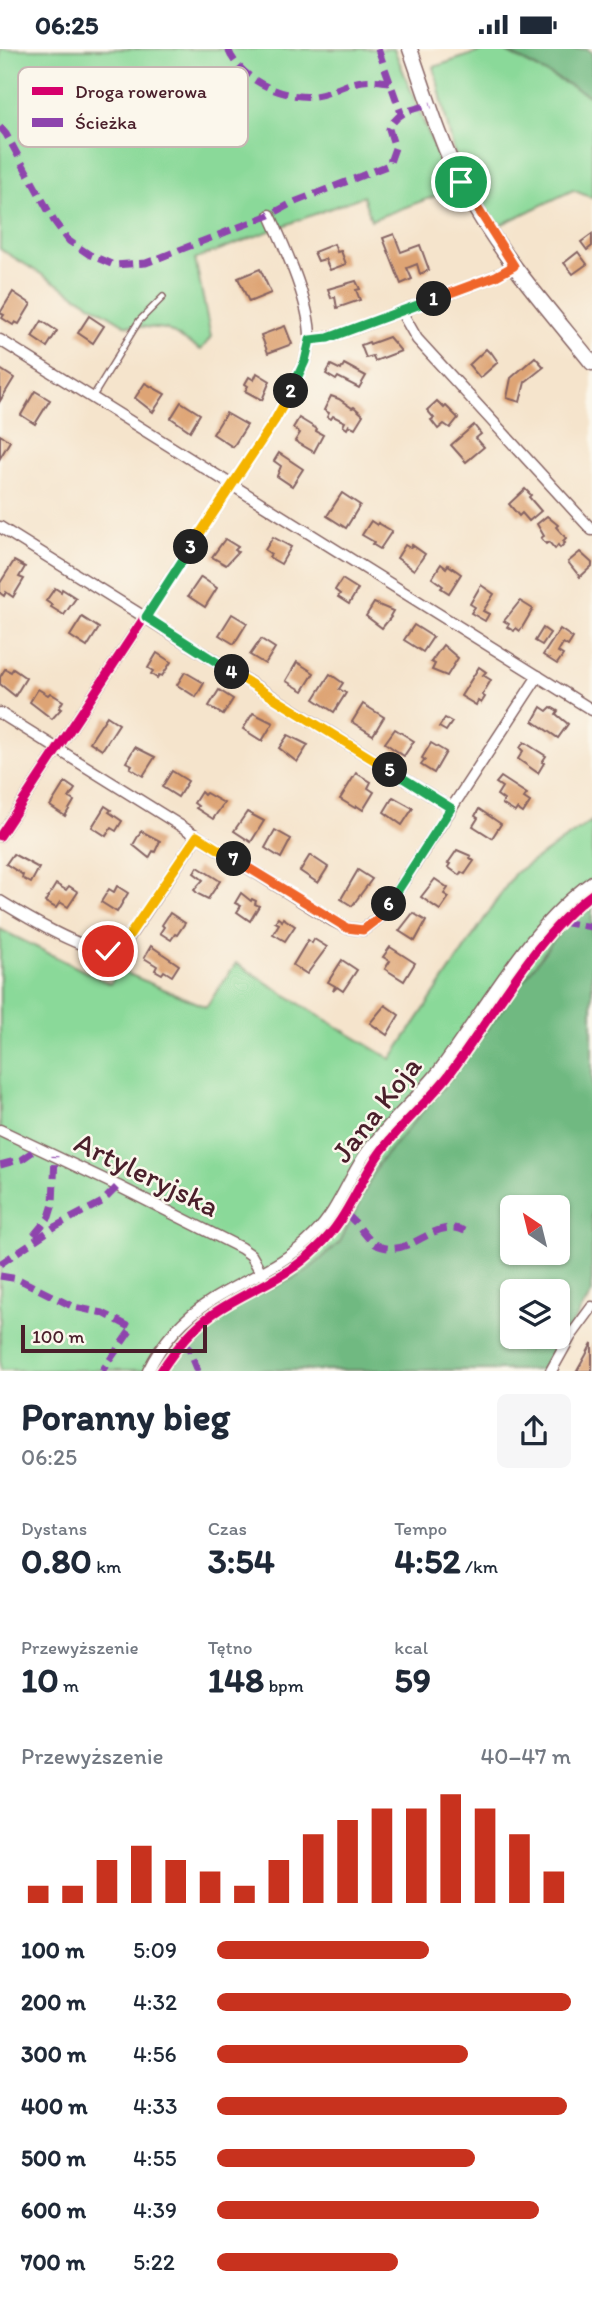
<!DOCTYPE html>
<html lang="pl">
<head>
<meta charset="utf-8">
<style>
  :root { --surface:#fff; --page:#f6f6f7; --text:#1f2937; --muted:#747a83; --accent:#c8321e }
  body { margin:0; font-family:Itim,sans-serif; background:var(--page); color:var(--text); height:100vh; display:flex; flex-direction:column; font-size:26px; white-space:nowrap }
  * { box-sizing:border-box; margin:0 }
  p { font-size:23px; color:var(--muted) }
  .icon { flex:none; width:38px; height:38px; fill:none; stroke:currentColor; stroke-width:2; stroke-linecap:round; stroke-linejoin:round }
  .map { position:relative; height:1322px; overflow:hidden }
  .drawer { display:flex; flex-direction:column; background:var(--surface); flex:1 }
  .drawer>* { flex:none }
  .needle { width:46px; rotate:325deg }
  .fabs { position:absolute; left:500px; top:1146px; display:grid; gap:14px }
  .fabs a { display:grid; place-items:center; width:70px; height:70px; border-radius:10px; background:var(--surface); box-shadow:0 2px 5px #0004; font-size:35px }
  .scale { position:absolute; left:21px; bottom:18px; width:186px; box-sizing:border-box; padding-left:7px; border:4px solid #4a1f2b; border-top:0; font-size:19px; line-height:24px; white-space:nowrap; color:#4a1f2b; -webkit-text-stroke:5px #fbf7ec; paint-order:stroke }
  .pin { position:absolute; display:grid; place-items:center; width:60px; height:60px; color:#fff; margin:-30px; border:4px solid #fff; border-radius:50%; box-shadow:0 2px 7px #0007 }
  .km { position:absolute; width:35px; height:35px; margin:-18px; border-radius:50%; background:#222; color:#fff; font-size:19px; line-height:35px; text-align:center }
  .round { display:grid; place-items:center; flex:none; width:74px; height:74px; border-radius:10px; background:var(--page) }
  .head { display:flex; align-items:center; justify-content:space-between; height:119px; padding:0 21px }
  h1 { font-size:38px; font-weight:700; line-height:52px }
  .figures { display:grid; grid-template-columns:repeat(3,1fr); gap:10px; height:119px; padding:7px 21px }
  .figures div { display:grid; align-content:center }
  .figures b { font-size:35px; font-weight:700 }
  .figures small { font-size:19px; font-weight:400 }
  .figures p { font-size:19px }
  .chart { height:196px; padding:14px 21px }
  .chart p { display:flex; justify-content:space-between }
  .chart svg { width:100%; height:126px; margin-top:7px; stroke:var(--accent); stroke-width:6 }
  ul { padding:0 21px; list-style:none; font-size:23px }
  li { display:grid; grid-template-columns:112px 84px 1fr; align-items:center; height:52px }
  li i { height:18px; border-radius:9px; background:var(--accent) }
  .status { display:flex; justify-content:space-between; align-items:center; height:49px; padding:0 35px; background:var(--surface); direction:ltr }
  .status svg { height:19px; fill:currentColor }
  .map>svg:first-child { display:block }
  .green { fill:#8ad999; stroke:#6a7c62; stroke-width:2 }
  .forest { fill:#6fb981; stroke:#5c6c56; stroke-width:2; fill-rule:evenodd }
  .building { fill:#dea474 }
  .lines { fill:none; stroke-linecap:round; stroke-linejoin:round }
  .lane-casing { stroke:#866463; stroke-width:8 }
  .street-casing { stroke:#866463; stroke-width:13 }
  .secondary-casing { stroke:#866463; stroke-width:17 }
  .lane { stroke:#fff; stroke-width:5 }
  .street { stroke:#fff; stroke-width:10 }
  .secondary { stroke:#fff; stroke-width:14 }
  .quiet { stroke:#8e44ad; stroke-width:7; stroke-dasharray:14 7; stroke-linecap:butt }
  .cycleway-casing { stroke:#fbf7ec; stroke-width:13 }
  .cycleway { stroke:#d6006c; stroke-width:9 }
  .split-1-casing { stroke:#fff; stroke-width:14 }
  .split-2-casing { stroke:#fff; stroke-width:14 }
  .split-3-casing { stroke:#fff; stroke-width:14 }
  .split-4-casing { stroke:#fff; stroke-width:14 }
  .split-5-casing { stroke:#fff; stroke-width:14 }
  .split-6-casing { stroke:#fff; stroke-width:14 }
  .split-7-casing { stroke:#fff; stroke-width:14 }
  .split-8-casing { stroke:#fff; stroke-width:14 }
  .split-1 { stroke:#f0652b; stroke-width:9 }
  .split-2 { stroke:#22a559; stroke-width:9 }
  .split-3 { stroke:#f5b400; stroke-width:9 }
  .split-4 { stroke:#22a559; stroke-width:9 }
  .split-5 { stroke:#f5b400; stroke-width:9 }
  .split-6 { stroke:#22a559; stroke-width:9 }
  .split-7 { stroke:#f0652b; stroke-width:9 }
  .split-8 { stroke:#f5b400; stroke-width:9 }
  .labels { text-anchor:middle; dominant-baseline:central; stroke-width:5; stroke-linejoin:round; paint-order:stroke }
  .street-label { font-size:30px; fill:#4a1f2b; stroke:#fbf7ec }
  .key { fill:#fbf7ec; stroke:#c6b6b2; stroke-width:2 }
  .key-label { font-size:19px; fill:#4a1f2b }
</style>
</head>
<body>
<div class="status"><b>06:25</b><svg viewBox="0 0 49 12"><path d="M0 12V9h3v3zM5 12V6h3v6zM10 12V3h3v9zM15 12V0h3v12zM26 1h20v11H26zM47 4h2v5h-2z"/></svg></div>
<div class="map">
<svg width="592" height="1322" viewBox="0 0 592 1322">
  <rect width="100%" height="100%" fill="#fbf7ec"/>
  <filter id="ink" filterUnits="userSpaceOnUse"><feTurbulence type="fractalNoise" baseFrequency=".0143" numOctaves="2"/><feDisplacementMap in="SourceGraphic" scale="14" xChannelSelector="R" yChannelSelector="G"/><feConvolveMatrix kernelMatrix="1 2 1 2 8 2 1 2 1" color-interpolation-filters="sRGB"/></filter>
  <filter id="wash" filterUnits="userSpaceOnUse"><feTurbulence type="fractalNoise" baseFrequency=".00686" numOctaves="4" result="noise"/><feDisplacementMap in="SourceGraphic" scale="28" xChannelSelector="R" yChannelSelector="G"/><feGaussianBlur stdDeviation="1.57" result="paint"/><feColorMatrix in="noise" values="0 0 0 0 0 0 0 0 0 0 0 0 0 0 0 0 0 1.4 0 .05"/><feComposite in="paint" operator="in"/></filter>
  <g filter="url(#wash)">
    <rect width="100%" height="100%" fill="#f5e4cc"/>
    <!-- green -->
    <g class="green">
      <polygon points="0,0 394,0 443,120 454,140 371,171 363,147 195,210 211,288 201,301 166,280 125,276 0,200"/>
      <polygon points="488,0 501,0 592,48 592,149 573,141 496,178 454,104 434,18"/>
      <polygon points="592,772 592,857 564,877 451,1029 378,1115 340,1193 305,1224 247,1250 196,1284 165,1321 0,1321 0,880 110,935 119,921 206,958 236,914 303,957 391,1010 515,824"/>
    </g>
    <!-- forest -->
    <g class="forest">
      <polygon points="501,0 586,0 592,3 592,48"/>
      <path d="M592,857V1244L543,1321H165L196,1284L247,1250L305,1224L340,1193L378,1115L451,1029L564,877ZM513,1158H558V1204H513ZM513,1242H558V1288H513Z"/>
    </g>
    <g id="blocks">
      <!-- building -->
      <g class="building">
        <polygon points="394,185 401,203 420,196 429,221 420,225 417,215 407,219 412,230 401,235 383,189"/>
        <polygon points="592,185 592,197 587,201 581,193"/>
        <polygon points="334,195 337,203 341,202 346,215 330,221 325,210 318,212 314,203"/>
        <polygon points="578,203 587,215 573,225 564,214"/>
        <polygon points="260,220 271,244 249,253 238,229"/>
        <polygon points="356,232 360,240 356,241 360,251 337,259 335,248 331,249 328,240"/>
        <polygon points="13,243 31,255 19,275 15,273 13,276 2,269 4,266 0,264"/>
        <polygon points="89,267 104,277 93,294 78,284"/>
        <polygon points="42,272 57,282 47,298 32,288"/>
        <polygon points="285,277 292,295 268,304 261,286"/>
        <polygon points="389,288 401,302 375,312 373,307 366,309 361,296 369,293 370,295"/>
        <polygon points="486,300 490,304 491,303 498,313 480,329 469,316"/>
        <polygon points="535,308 544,318 525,333 520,353 507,349 511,329"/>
        <polygon points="344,315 366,327 359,339 338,328 336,331 326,325 331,316 341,321"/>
        <polygon points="0,320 14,329 0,352"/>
        <polygon points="257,324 270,332 262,351 245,342 248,337 245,335 249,328 254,331"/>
        <polygon points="145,334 165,345 153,363 135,349"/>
        <polygon points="35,342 50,351 35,375 21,366"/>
        <polygon points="331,347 339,350 352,359 354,358 363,366 355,379 349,376 347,380 343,377 345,373 333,367 331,370 327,368 329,364 324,361"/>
        <polygon points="437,352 444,359 446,357 458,369 450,379 444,375 438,380 431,371 434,369 427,361"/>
        <polygon points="181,353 200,365 190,382 171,369"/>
        <polygon points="226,364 247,376 233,398 213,385"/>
        <polygon points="299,369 317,380 316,382 323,386 314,403 295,392 300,384 293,379"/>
        <polygon points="474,376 481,385 476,389 484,398 466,413 451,396"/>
        <polygon points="0,386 10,392 0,409"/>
        <polygon points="279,404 303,420 292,437 277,427 281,417 274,412"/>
        <polygon points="525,440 531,446 529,448 541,462 529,472 522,464 519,467 509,455"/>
        <polygon points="342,444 360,456 346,479 327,467"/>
        <polygon points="547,467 558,476 556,478 566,489 563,492 565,494 560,499 558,496 555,500 549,493 546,495 541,489 544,487 537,475"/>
        <polygon points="371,472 377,476 378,474 392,482 380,500 372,495 374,493 362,486"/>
        <polygon points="273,488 291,498 281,515 269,508 271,505 265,501"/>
        <polygon points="225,490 238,498 235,501 238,503 226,516 212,508"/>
        <polygon points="405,496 410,499 412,496 425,505 414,521 397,509"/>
        <polygon points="580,503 592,514 592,517 580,528 568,513"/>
        <polygon points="14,512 25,518 19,528 24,530 13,548 6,543 4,547 0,544 0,534"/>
        <polygon points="441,515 446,519 448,516 461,525 449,544 441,539 443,537 432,529"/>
        <polygon points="201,528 217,539 205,558 188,547"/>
        <polygon points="342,530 358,540 349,555 338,548 340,545 335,541"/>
        <polygon points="481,536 494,545 483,562 489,565 485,572 471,564 475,558 470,555"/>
        <polygon points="55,539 61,543 62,540 76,549 64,566 51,558 52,556 46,552"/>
        <polygon points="520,552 533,560 520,582 516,579 514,582 507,578 509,575 504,572"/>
        <polygon points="374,554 393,562 390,567 391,568 382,579 366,567"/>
        <polygon points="232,565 247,574 234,595 219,586"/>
        <polygon points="82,568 99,579 87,598 70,587"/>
        <polygon points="414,576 433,588 423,603 404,591"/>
        <polygon points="543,579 550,584 542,596 535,592"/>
        <polygon points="560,580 573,589 568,597 563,594 558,603 563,606 557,615 543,606"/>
        <polygon points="261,590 275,599 265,615 250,606"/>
        <polygon points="443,596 458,609 447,627 432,621 435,615 431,613"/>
        <polygon points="157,604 171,613 162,627 159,626 157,629 151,625 153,622 148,619"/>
        <polygon points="297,613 314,624 303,642 286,632"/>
        <polygon points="479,618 486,623 483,626 491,631 482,646 485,648 481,654 478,652 476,656 461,647"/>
        <polygon points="5,620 11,623 13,620 26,629 15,647 0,635 0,628"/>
        <polygon points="185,623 204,634 196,648 177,636"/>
        <polygon points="330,625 343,634 339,640 346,644 334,663 314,650"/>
        <polygon points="38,640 48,646 50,644 63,652 59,659 61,660 52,670 30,653"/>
        <polygon points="219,641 233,650 223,666 209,657"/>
        <polygon points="363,655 384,668 373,686 352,673"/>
        <polygon points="541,658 547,662 551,658 558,662 556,665 568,675 558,689 533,672"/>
        <polygon points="253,664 273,674 262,692 243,680"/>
        <polygon points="107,667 119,675 102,701 90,693"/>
        <polygon points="445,669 452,673 446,682 439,678"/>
        <polygon points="395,680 414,692 404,707 385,694"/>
        <polygon points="288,686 308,696 297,713 279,699"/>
        <polygon points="524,693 546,707 542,713 544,714 538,724 518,710 523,702 520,699"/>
        <polygon points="431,694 446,703 434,724 421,716 425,711 422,709"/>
        <polygon points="135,698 155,708 143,727 130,719 132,716 126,713"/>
        <polygon points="172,722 188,732 178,748 162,738"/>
        <polygon points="356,724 371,733 368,739 374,743 363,761 357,757 355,759 340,750"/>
        <polygon points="501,728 527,745 524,749 530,753 523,764 517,760 515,763 502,755 504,751 497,746 502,738 496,734"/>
        <polygon points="65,733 75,740 69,749 74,752 65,767 50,757"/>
        <polygon points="201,743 204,746 206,744 224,754 213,770 196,759 198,757 194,754"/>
        <polygon points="393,748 413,759 402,776 384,763"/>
        <polygon points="105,757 111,761 109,763 122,772 116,782 111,779 106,787 92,778"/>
        <polygon points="479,760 501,775 492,789 473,777 478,769 475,767"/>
        <polygon points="247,763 264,772 251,793 234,782"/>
        <polygon points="275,781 291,790 281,809 265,799"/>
        <polygon points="141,782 160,792 155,803 153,802 149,809 133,796"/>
        <polygon points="457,801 471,807 470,809 474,812 465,825 461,823 459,826 448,818 450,815 448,814"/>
        <polygon points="13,805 39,819 31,834 22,829 23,826 6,815"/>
        <polygon points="310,806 328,818 318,834 300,822"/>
        <polygon points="198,818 220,832 208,850 198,845 194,841 203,831 194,824"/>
        <polygon points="358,821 372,830 352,857 341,850"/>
        <polygon points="435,830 448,839 444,845 449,848 440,861 421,848"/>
        <polygon points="56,835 66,841 69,837 78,843 68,858 60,853 56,859 45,853"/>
        <polygon points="117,837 128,844 117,863 101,853 109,840 114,843"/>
        <polygon points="241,844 251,852 252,850 256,852 255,855 259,857 250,872 237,863 241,857 235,854"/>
        <polygon points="170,864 185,874 177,886 175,885 171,891 160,884 164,878 162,876"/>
        <polygon points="413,864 426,872 415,892 399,882"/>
        <polygon points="278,869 282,872 283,869 295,877 285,892 273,885 279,875 275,873"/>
        <polygon points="314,890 327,898 307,925 293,916 308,891 312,894"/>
        <polygon points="151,897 179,916 172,927 164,922 162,925 155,921 157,917 144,909"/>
        <polygon points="390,898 415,914 404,932 385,920 390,912 383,908"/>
        <polygon points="342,911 357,921 343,942 337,938 333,942 335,937 328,933"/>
        <polygon points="385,956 399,966 387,986 370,974"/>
        <polygon points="592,1294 592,1322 577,1322 586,1306"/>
      </g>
    </g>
  </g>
  <g filter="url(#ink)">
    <use href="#blocks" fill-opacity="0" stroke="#866463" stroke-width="2"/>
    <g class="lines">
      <defs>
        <polyline id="lane" points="92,349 139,272 163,248"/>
        <g id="street">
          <path d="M270,166C285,199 311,255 310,291"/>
          <polyline points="401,262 417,290 592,481"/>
          <polyline points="0,291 592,661"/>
          <polyline points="0,478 451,759"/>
          <polyline points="0,664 333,872 347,879 363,881 381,867 538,627"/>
          <path d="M0,787L275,371L305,312L310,291C342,287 372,273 403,261C440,248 479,236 514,217"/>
          <path d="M0,852C21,865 87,905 110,901C120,900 126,893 131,885L197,787"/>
          <polyline points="0,1081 118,1137 241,1199 251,1206 262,1225"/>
          <path d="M148,1322C162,1293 185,1268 212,1251C247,1229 285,1216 314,1186C339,1161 348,1128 368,1101C389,1072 417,1049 439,1021C487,957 527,879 592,832"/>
          <polyline points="551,1322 570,1288 592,1258"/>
        </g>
        <path id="secondary" d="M410,0C426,45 440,93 462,136C496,201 546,257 592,314"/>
      </defs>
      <!-- lane casing -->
      <use href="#lane" class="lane-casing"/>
      <!-- street casing -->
      <use href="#street" class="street-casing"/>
      <!-- secondary casing -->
      <use href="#secondary" class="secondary-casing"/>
      <!-- lane -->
      <use href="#lane" class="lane"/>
      <!-- street -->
      <use href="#street" class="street"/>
      <!-- secondary -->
      <use href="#secondary" class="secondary"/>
      <!-- quiet -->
      <g class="quiet">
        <path d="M228,0C239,30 284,51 315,47C330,45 342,36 357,33C368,30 379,32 390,33"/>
        <polyline points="378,0 401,64"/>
        <path d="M0,78L6,85L54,172L69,192L90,206L114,216L146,214L270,166L292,154L389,116L395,99L389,80C398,62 412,60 431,56"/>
        <polyline points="561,873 592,878"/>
        <polyline points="0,1116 22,1110 38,1099"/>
        <path d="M345,1165C360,1173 365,1193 382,1198C413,1207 434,1168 465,1182"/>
        <polyline points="34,1186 49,1168 53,1155 55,1107"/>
        <polyline points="0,1215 56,1177 102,1153 118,1137"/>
        <polyline points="0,1227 18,1230 74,1258 103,1264 132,1279 102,1322"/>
        <polyline points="181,1293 189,1300 198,1322"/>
      </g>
      <defs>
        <g id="cycleway">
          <path d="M0,787L275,371L305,312L310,291C342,287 372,273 403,261C440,248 479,236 514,217"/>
          <path d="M161,1322C176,1299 192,1279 214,1264C250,1239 285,1231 317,1199C345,1173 355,1142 375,1111C395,1080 425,1056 448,1027C492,969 534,888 592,845"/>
        </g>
      </defs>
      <!-- cycleway casing -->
      <use href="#cycleway" class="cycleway-casing"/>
      <!-- cycleway -->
      <use href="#cycleway" class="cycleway"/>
    </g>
  </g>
  <g class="lines" filter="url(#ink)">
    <defs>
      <polyline id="split-1" points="434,250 496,227 514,217 461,133"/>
      <polyline id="split-2" points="291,342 305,312 310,291 328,289 434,250"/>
      <polyline id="split-3" points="191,498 275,371 291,342"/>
      <polyline id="split-4" points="191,498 146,568 232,623"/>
      <polyline id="split-5" points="232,623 390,721"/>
      <polyline id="split-6" points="389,855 451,759 390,721"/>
      <polyline id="split-7" points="234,810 347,879 363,881 381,867 389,855"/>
      <polyline id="split-8" points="108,902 124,894 197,787 234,810"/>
    </defs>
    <!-- split-1 casing -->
    <use href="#split-1" class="split-1-casing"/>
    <!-- split-2 casing -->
    <use href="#split-2" class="split-2-casing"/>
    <!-- split-3 casing -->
    <use href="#split-3" class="split-3-casing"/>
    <!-- split-4 casing -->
    <use href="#split-4" class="split-4-casing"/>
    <!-- split-5 casing -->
    <use href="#split-5" class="split-5-casing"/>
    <!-- split-6 casing -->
    <use href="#split-6" class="split-6-casing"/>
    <!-- split-7 casing -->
    <use href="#split-7" class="split-7-casing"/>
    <!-- split-8 casing -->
    <use href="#split-8" class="split-8-casing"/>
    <!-- split-1 -->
    <use href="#split-1" class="split-1"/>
    <!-- split-2 -->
    <use href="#split-2" class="split-2"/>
    <!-- split-3 -->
    <use href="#split-3" class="split-3"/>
    <!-- split-4 -->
    <use href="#split-4" class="split-4"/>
    <!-- split-5 -->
    <use href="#split-5" class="split-5"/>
    <!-- split-6 -->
    <use href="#split-6" class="split-6"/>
    <!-- split-7 -->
    <use href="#split-7" class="split-7"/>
    <!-- split-8 -->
    <use href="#split-8" class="split-8"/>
  </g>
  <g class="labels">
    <!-- street labels -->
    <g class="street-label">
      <text transform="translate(376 1060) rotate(-52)">Jana Koja</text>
      <text transform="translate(147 1125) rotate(26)">Artyleryjska</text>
    </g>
  </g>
  <!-- legend -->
  <rect x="18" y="18" width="230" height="80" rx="10" class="key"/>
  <rect x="32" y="38" width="31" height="8" fill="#d6006c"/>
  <rect x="32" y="69" width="31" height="9" fill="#8e44ad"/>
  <g class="key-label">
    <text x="75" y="49">Droga rowerowa</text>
    <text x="75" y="80">Ścieżka</text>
  </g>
</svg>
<div class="fabs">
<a><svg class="needle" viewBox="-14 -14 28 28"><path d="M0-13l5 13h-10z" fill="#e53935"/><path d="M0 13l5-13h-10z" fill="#747a83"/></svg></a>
<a><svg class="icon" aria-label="layers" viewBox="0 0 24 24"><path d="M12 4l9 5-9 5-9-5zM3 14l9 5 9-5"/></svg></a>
</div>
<div class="scale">100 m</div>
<div class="pin" style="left:461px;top:133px;background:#1e9e55"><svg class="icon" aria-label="arrive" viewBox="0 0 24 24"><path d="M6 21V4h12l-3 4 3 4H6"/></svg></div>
<div class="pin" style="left:108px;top:902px;background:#d93025"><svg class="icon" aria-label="check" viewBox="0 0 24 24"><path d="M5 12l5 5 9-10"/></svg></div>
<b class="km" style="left:434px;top:250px">1</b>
<b class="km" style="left:291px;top:342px">2</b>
<b class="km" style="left:191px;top:498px">3</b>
<b class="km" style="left:232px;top:623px">4</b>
<b class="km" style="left:390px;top:721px">5</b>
<b class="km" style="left:389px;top:855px">6</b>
<b class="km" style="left:234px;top:810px">7</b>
</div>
<section class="drawer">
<div class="head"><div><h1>Poranny bieg</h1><p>06:25</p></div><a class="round"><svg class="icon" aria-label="share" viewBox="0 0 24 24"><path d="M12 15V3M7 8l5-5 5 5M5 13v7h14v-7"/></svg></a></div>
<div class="figures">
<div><p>Dystans</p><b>0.80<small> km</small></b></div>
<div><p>Czas</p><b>3:54</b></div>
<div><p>Tempo</p><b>4:52<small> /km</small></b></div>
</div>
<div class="figures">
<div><p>Przewyższenie</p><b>10<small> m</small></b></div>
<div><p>Tętno</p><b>148<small> bpm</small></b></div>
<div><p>kcal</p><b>59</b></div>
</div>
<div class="chart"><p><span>Przewyższenie</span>40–47 m</p>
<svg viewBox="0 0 160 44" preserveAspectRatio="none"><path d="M5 44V38M15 44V38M25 44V29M35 44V24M45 44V29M55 44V33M65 44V38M75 44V29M85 44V20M95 44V15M105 44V11M115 44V11M125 44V6M135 44V11M145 44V20M155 44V33"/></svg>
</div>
<ul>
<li><b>100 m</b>5:09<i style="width:60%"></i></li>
<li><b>200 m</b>4:32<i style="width:100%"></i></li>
<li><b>300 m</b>4:56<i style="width:71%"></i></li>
<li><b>400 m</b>4:33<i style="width:99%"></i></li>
<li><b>500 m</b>4:55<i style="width:73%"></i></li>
<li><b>600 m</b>4:39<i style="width:91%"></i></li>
<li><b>700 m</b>5:22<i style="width:51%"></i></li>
</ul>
</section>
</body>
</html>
